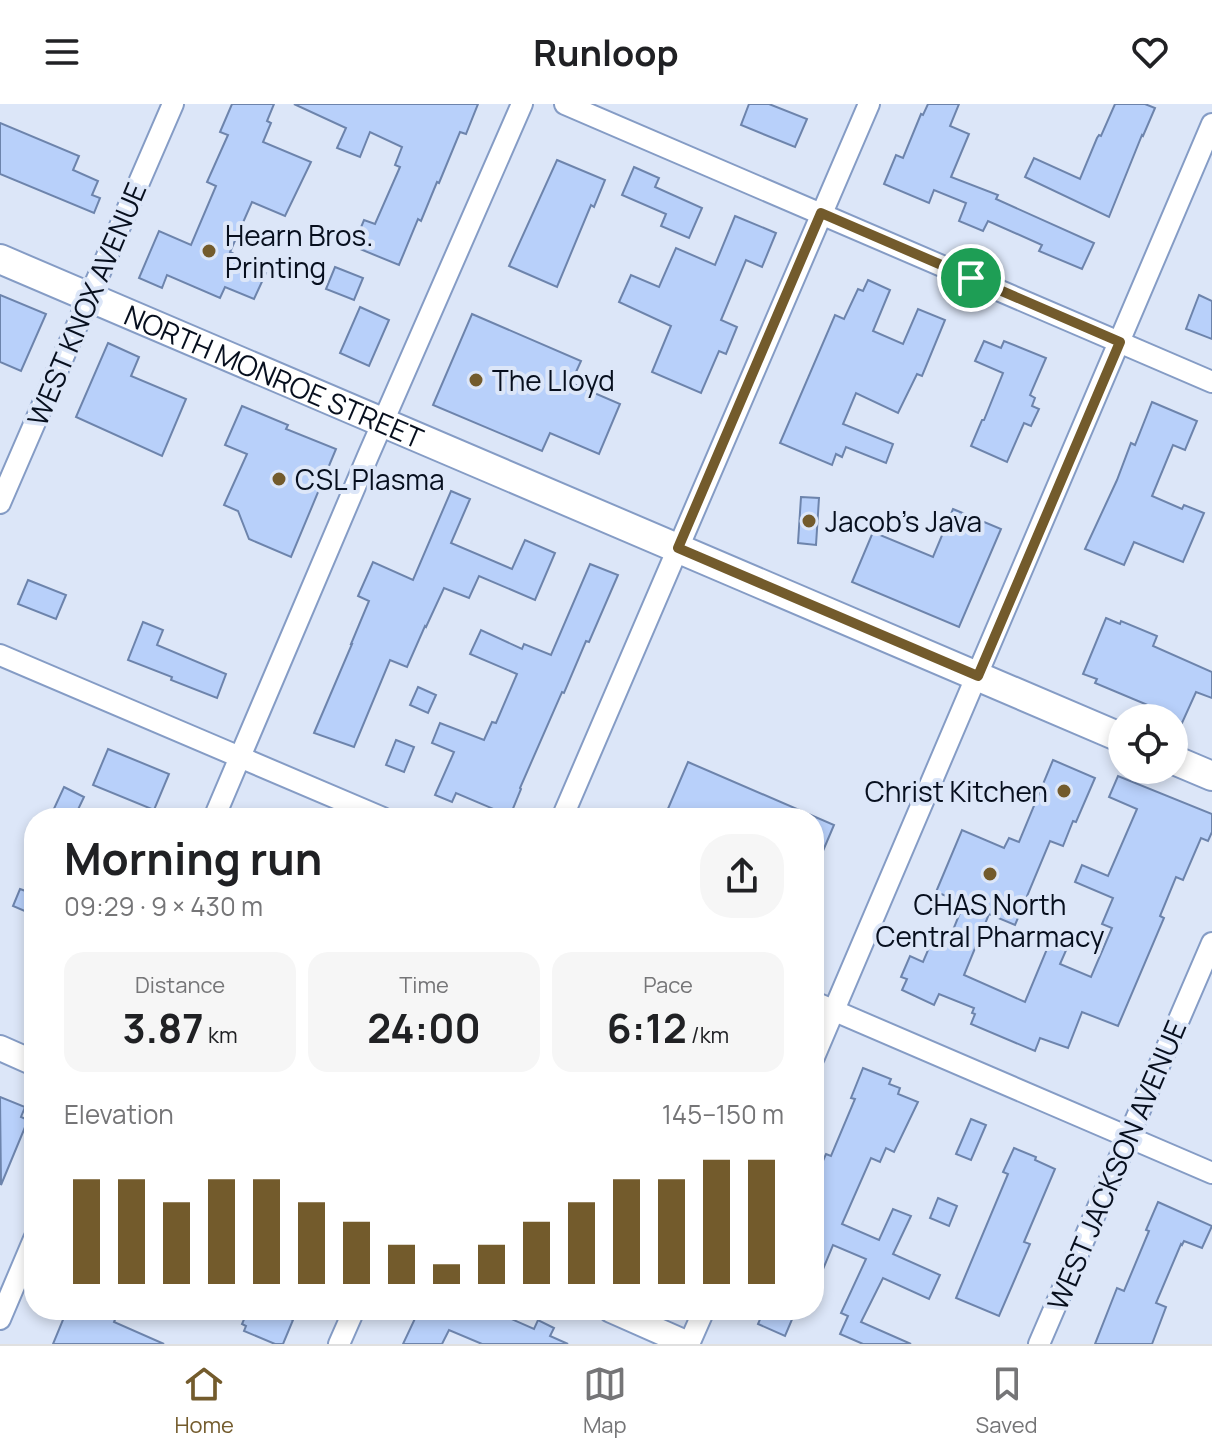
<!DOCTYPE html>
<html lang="en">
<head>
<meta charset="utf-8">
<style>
  :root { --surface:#fff; --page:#f6f6f6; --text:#202124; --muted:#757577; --line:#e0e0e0; --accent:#735b2c }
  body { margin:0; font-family:Manrope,sans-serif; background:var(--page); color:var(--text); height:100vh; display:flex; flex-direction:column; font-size:30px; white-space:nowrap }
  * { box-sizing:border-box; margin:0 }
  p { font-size:26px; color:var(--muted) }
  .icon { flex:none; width:44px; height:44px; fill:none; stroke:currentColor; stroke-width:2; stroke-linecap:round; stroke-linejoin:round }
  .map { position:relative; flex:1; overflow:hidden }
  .drawer { position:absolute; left:24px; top:704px; width:800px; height:512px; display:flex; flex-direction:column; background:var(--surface); border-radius:32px; box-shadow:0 4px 12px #0003 }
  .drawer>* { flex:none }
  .buttons { position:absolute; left:1108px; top:600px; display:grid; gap:16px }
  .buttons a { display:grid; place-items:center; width:80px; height:80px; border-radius:50%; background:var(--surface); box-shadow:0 4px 12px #0003; font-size:40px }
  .pin { position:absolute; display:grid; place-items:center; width:68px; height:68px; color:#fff; margin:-34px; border:4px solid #fff; border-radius:50%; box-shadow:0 2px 8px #0007 }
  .round { display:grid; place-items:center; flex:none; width:84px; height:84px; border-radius:32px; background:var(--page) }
  .headline { display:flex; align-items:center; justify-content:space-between; height:136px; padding:0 40px }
  h1 { font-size:44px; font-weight:700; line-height:60px }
  .metrics { display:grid; grid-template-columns:repeat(3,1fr); gap:12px; height:136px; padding:8px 40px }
  .metrics div { display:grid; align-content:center; border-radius:20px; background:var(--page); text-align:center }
  .metrics b { font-size:40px; font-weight:700 }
  .metrics small { font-size:22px; font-weight:400 }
  .metrics p { font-size:22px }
  .chart { height:224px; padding:16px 40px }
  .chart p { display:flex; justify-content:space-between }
  .chart svg { width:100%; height:144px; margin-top:8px; stroke:var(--accent); stroke-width:6 }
  header { display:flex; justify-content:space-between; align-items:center; height:104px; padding:0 40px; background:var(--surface); font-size:36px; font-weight:700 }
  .dock { display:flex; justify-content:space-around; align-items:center; height:112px; border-top:2px solid var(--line); background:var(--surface); font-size:22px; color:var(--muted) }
  .dock a { display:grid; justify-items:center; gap:4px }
  .dock .active { color:var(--accent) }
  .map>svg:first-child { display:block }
  .building { fill:#b8d0fa; stroke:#6d84ac; stroke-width:2 }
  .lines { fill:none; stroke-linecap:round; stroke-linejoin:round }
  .minor-casing { stroke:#859cc5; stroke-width:24 }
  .tertiary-casing { stroke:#859cc5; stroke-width:28 }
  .secondary-casing { stroke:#859cc5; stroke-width:32 }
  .minor { stroke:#fff; stroke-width:20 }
  .tertiary { stroke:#fff; stroke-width:24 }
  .secondary { stroke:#fff; stroke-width:28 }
  .route-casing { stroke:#fff; stroke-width:16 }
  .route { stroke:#735b2c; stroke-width:10 }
  .poi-dot { fill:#735b2c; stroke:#dce6f8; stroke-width:3 }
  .labels { text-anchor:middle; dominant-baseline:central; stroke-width:8; stroke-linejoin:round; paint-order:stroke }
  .poi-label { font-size:28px; fill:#070f1e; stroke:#dce6f8; text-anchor:start }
  .street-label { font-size:28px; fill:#070f1e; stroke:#dce6f8 }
</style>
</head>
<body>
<header><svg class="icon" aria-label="menu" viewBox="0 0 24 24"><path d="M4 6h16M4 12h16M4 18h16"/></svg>Runloop<svg class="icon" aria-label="heart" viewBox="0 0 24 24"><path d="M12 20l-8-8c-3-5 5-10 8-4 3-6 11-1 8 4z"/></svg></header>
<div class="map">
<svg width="1212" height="1240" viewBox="0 0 1212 1240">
  <rect width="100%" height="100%" fill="#dce6f8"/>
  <!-- building -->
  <g class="building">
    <polygon points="232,0 274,0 267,17 271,19 263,38 311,58 285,112 252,98 230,148 238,152 236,157 266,169 254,195 225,183 220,194 167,171 162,184 139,174 159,127 191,141 216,82 207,78 228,31 220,28"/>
    <polygon points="294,0 478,0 466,30 460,28 439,79 437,78 421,117 418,115 399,161 360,145 364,136 357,133 364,116 375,120 400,63 395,61 402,43 370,28 360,53 337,44 346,24"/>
    <polygon points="749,0 769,0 807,15 795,43 741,21"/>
    <polygon points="928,0 959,0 950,22 969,30 951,73 998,91 996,95 1094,139 1082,165 1039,147 1042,141 988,117 983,127 959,117 966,99 934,86 929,99 884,80 896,51 903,54 921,10 923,11"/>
    <polygon points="1115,0 1145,0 1155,4 1143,32 1142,31 1109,113 1025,73 1034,54 1080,75 1097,34 1099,31 1101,32"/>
    <polygon points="0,19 79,52 73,66 98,77 92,91 100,94 94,109 0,70"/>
    <polygon points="557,56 605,76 594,103 591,101 557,183 509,162"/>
    <polygon points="634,63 659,74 655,83 702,104 689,134 661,122 666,110 622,91"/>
    <polygon points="735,112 776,129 762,163 746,156 721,216 737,223 726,250 719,247 701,289 652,268 671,222 619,198 631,171 659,183 676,144 715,161"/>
    <polygon points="335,163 363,174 354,196 326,185"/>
    <polygon points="868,176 890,186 873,227 903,240 918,205 945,216 922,272 917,270 898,309 856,289 843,320 893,340 886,359 846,343 842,353 836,350 832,361 780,339 835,211 844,215 858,185 863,187"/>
    <polygon points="0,191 46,210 21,267 0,258"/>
    <polygon points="1199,191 1212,197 1212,235 1186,225"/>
    <polygon points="360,203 389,216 369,262 340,249"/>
    <polygon points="472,210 581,257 571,279 620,300 599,350 550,329 542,347 433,301"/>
    <polygon points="984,237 1001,244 1004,237 1046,254 1030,291 1035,294 1032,302 1039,305 1031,322 1024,319 1007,358 971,342 982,316 984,316 1003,269 975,257"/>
    <polygon points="108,239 139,253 131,272 186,295 162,352 76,313"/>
    <polygon points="1152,298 1197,317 1185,346 1173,341 1152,392 1182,405 1184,401 1204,409 1183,458 1134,438 1124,461 1085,445 1117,376 1131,339 1135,341"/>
    <polygon points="242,302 288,321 286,325 336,345 291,453 249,435 238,407 224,401 247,350 225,341"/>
    <polygon points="451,387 470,395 451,439 512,465 525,436 555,449 535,496 479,472 469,494 444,484 426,523 425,522 407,563 390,556 354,643 314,629 352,540 351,540 369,497 358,492 373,458 413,476"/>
    <polygon points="801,393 819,394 816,441 798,439"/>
    <polygon points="953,405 1001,425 959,523 852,478 873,428 933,453"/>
    <polygon points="590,460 618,471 589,538 586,537 564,589 562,588 520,684 521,685 510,712 456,689 452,698 435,691 454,648 432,639 440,619 484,636 492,618 496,619 517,570 470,550 481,526 522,545 524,540 551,551"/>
    <polygon points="28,476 66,491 56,515 18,500"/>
    <polygon points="1106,514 1120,520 1121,517 1157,532 1153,542 1212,568 1212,594 1196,588 1182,619 1174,616 1174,614 1170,614 1148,605 1150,602 1095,579 1097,575 1083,570"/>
    <polygon points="143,518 163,526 157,541 226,570 217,594 171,576 172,573 128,556"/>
    <polygon points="418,583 436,591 428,609 410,601"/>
    <polygon points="396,636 414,643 404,668 386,661"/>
    <polygon points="108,645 169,670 154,706 93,681"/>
    <polygon points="1053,656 1095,674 1076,718 1073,717 1063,742 1050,737 1015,821 989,810 964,871 1025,898 1054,828 1071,835 1060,860 1091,873 1112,824 1102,820 1113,794 1075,778 1082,761 1108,772 1137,705 1109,693 1118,672 1212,710 1212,728 1208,737 1201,734 1183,776 1176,773 1160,812 1164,814 1118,922 1082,908 1068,944 1040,934 1035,947 971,920 975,910 972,909 974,904 939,890 934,901 902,886 907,875 901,873 910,852 923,858 937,825 951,831 964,799 936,788 962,726 1004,744 1009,734 1019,738"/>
    <polygon points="688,658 834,721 814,768 814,714 664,714"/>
    <polygon points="64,683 84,693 74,714 63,714 52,709"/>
    <polygon points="20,785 34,790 34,811 13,802"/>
    <polygon points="863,964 891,975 889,980 900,984 898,990 918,998 894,1048 886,1044 880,1058 871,1054 842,1120 879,1136 893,1105 911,1112 893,1150 940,1171 929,1195 883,1174 861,1218 911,1240 863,1240 840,1230 848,1212 841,1209 866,1155 833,1141 814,1187 814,1077 826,1050 831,1052 855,995 851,994"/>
    <polygon points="0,993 25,1003 21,1013 28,1016 1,1081"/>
    <polygon points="971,1015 986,1021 971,1056 956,1050"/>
    <polygon points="1014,1044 1036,1053 1035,1056 1055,1065 1024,1138 1030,1140 999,1212 956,1194 1008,1070 1003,1068"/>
    <polygon points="938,1094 957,1102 949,1122 930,1114"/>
    <polygon points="1158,1098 1212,1122 1202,1144 1184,1137 1182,1141 1181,1140 1156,1199 1166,1203 1152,1240 1095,1240 1117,1184 1124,1187 1149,1127 1146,1126"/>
    <polygon points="67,1206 119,1206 114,1218 164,1240 53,1240"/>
    <polygon points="248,1206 270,1206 293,1216 283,1240 275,1240 244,1227 246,1222 242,1220"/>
    <polygon points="419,1206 491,1206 534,1225 538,1216 554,1224 550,1232 568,1240 482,1240 449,1226 442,1240 403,1240"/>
    <polygon points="764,1206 796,1206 785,1232 758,1220"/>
  </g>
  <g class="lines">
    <defs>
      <g id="minor">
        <polyline points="565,0 1212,278"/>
        <polyline points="0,399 173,0"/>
        <polyline points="0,551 383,714"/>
        <polyline points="214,714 368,352 522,0"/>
        <polyline points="562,714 869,0"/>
        <polyline points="814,898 1212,1069"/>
        <polyline points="814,953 1212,20"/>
        <polyline points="0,1215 34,1135"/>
        <polyline points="339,1240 354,1206"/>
        <polyline points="689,1240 704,1206"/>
        <polyline points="1039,1240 1212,839"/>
      </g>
      <g id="tertiary">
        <polyline points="0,944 34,959"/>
        <polyline points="611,1206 688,1240"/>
      </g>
      <g id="secondary">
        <path id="s1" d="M0,155L1122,634"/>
        <polyline points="1174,656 1212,672"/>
      </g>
    </defs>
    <!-- minor casing -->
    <use href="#minor" class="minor-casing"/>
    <!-- tertiary casing -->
    <use href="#tertiary" class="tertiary-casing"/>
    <!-- secondary casing -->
    <use href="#secondary" class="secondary-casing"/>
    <!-- minor -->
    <use href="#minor" class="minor"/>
    <!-- tertiary -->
    <use href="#tertiary" class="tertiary"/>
    <!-- secondary -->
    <use href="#secondary" class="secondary"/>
  </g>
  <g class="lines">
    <defs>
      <polygon id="route" points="821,109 1120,238 978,572 678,444"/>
    </defs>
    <!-- route casing -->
    <use href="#route" class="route-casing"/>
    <!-- route -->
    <use href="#route" class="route"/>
  </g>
  <!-- markers -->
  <g class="poi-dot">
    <circle cx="209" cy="147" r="8"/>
    <circle cx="476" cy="276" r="8"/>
    <circle cx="279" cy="375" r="8"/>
    <circle cx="809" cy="417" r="8"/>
    <circle cx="1064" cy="687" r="8"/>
    <circle cx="990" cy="770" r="8"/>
  </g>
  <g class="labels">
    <!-- poi labels -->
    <g class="poi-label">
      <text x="225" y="131">Hearn Bros.<tspan x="225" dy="32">Printing</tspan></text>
      <text x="492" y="276">The Lloyd</text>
      <text x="295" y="375">CSL Plasma</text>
      <text x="825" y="417">Jacob's Java</text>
      <text x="1048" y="687" text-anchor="end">Christ Kitchen</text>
      <text x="990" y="800" text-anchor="middle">CHAS North<tspan x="990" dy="32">Central Pharmacy</tspan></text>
    </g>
    <!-- street labels -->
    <g class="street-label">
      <text transform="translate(86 200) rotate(-67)">WEST KNOX AVENUE</text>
      <text stroke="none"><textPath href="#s1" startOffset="298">NORTH MONROE STREET</textPath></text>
      <text transform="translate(1116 1061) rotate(-67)">WEST JACKSON AVENUE</text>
    </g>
  </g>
</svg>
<div class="buttons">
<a><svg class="icon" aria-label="locate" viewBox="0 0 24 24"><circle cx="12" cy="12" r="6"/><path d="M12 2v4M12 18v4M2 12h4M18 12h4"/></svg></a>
</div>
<div class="pin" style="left:971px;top:174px;background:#1e9e55"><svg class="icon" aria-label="arrive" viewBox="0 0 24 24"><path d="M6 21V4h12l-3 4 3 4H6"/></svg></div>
<section class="drawer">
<div class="headline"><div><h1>Morning run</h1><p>09:29 · 9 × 430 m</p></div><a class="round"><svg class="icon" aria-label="share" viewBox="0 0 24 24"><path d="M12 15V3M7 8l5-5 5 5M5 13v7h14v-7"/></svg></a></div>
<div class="metrics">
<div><p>Distance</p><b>3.87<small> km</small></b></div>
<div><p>Time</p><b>24:00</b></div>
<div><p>Pace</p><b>6:12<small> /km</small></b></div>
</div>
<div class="chart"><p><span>Elevation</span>145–150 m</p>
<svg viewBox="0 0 160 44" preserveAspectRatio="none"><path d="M5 44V12M15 44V12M25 44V19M35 44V12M45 44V12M55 44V19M65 44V25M75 44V32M85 44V38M95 44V32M105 44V25M115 44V19M125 44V12M135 44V12M145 44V6M155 44V6"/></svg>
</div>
</section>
</div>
<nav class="dock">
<a class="active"><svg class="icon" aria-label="home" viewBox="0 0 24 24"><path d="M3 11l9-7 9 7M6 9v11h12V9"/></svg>Home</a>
<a><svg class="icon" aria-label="map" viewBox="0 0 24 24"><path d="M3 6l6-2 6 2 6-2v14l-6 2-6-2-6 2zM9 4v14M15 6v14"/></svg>Map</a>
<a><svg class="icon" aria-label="saved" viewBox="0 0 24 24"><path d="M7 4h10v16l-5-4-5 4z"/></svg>Saved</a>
</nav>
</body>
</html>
